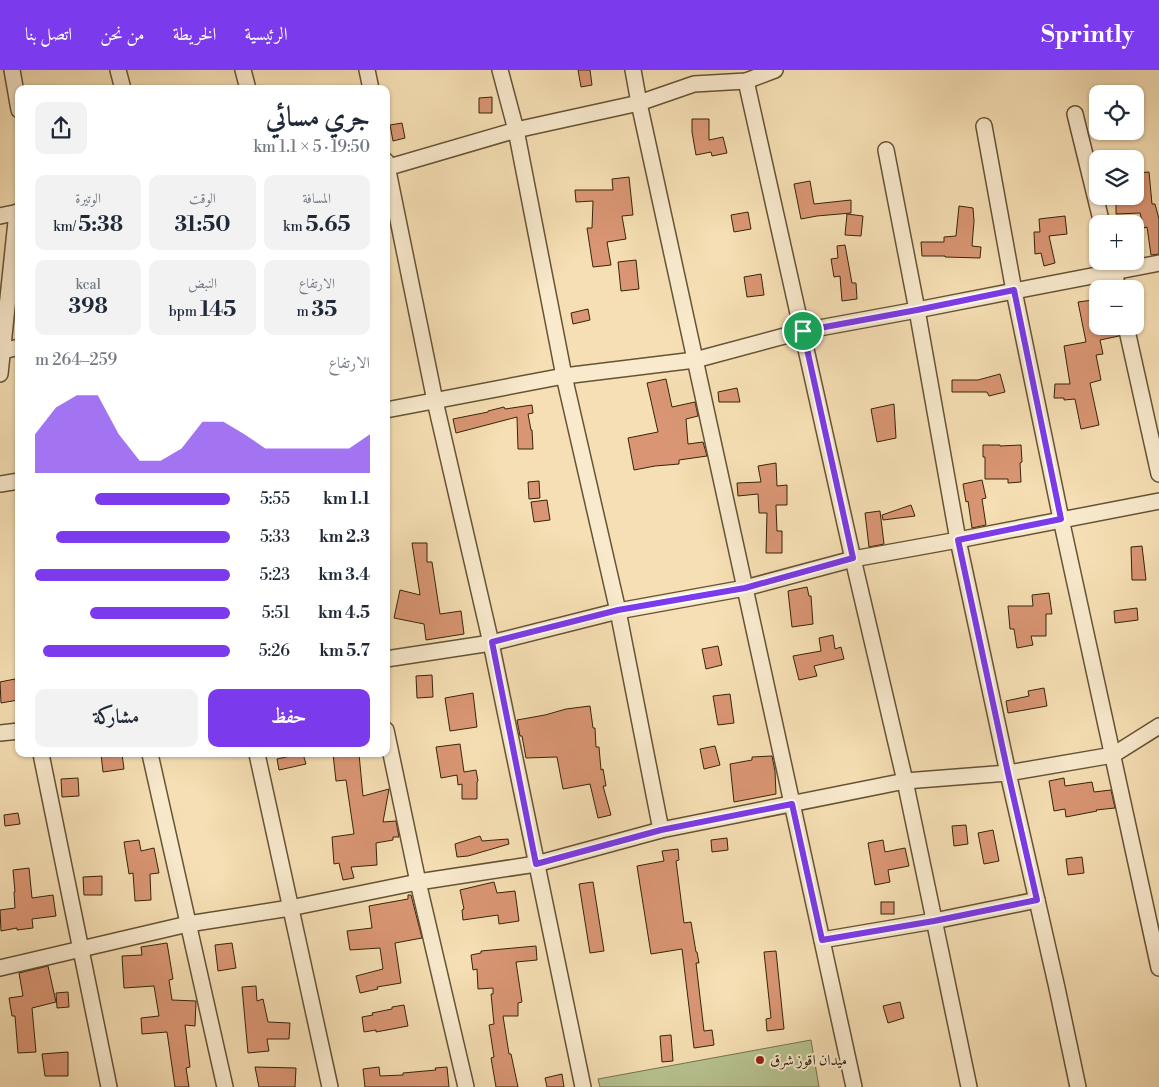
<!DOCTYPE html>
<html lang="ar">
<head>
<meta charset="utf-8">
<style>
  :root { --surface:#fff; --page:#f2f2f3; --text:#1f2937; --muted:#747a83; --accent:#7c3aed }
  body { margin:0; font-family:"Libre Bodoni",Amiri,serif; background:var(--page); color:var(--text); direction:rtl; height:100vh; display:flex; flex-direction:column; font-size:19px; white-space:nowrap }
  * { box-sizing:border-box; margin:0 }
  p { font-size:16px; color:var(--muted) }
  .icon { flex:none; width:28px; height:28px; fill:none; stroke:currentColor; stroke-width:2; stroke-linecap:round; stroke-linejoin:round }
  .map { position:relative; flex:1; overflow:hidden; direction:ltr }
  .sheet { position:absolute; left:15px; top:15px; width:375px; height:672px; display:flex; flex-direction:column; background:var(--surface); border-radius:10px; box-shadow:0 1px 4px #0004; direction:rtl }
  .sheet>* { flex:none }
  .buttons { position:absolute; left:1089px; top:15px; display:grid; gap:10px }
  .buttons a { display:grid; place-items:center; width:55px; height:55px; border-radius:10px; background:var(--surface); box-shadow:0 1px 4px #0004; font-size:25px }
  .pin { position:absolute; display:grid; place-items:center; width:42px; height:42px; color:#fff; margin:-21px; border:2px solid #fff; border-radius:50%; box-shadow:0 1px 5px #0007 }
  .round { display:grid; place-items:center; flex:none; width:52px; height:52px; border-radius:10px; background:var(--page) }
  .summary { display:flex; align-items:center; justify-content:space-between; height:85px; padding:0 20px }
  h1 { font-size:28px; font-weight:700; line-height:38px }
  .metrics { display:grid; grid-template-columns:repeat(3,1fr); gap:8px; height:85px; padding:5px 20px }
  .metrics div { display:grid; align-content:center; border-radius:10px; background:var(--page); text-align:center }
  .metrics b { font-size:21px; font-weight:700 }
  .metrics small { font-size:14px; font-weight:400 }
  .metrics p { font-size:14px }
  .chart { height:140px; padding:10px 20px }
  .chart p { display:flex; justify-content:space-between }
  .chart svg { width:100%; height:90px; margin-top:5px; fill:var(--accent); opacity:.7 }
  .button { display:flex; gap:10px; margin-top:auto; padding:10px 20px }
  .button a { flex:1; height:58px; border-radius:10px; background:var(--accent); color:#fff; font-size:20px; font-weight:700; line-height:58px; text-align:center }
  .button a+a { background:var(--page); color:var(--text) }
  ul { padding:0 20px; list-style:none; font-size:16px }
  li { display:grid; grid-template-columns:80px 60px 1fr; align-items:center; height:38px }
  li i { height:12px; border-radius:6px; background:var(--accent) }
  header { display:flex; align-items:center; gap:30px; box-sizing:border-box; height:70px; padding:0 25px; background:var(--accent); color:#fff }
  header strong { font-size:24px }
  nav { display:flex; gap:28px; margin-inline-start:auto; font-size:18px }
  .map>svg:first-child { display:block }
  .green { fill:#b7c391; stroke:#76744e }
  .building { fill:#da9674; stroke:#35240a }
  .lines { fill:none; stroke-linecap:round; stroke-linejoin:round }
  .minor-casing { stroke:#655334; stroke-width:18 }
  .minor { stroke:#f9eace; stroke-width:15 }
  .route-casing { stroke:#fff; stroke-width:10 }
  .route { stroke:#7c3aed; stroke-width:6 }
  .poi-dot { fill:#8f2418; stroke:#f9eace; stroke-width:2 }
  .labels { text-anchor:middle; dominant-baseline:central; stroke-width:4; stroke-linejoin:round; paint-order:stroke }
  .poi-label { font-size:15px; fill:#35240a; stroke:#f9eace; text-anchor:start }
</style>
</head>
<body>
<header>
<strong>Sprintly</strong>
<nav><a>الرئيسية</a><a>الخريطة</a><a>من نحن</a><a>اتصل بنا</a></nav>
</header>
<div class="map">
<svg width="1159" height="1017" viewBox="0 0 1159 1017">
  <rect width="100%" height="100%" fill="#f6dfb4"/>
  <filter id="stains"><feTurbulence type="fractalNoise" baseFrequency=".004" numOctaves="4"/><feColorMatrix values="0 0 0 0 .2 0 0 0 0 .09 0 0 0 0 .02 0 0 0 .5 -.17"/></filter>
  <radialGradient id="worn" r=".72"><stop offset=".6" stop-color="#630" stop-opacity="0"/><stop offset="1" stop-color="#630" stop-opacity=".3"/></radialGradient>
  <!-- green -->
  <polygon class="green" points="811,970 819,1017 600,1017 598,1009"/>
  <!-- building -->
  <g class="building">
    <polygon points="578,0 590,0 592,15 581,17"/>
    <polygon points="492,27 492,43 479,43 479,28"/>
    <polygon points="692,49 709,49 709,70 723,67 727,83 712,86 711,82 696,85 692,62"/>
    <polygon points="402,53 405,68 393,71 390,55"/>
    <polygon points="1149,102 1152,134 1155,134 1159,149 1159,184 1151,185 1147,157 1144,158 1140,143 1116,144 1116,128 1135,127 1135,103"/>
    <polygon points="629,107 633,145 622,146 626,169 607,172 611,195 593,197 587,158 592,158 593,131 576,132 575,120 613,120 612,109"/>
    <polygon points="810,111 814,134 851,130 851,143 817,146 801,149 794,114"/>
    <polygon points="959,136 973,138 974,151 972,176 981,177 980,188 945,187 945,186 922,186 921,172 944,172 944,167 956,166"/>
    <polygon points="748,142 751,159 734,162 731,145"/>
    <polygon points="847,144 863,146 861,166 845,165"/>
    <polygon points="1065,146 1067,164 1049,166 1055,193 1044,196 1041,183 1035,184 1034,162 1040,162 1039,149"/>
    <polygon points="845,175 852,213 856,213 857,229 842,231 840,206 834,207 831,189 838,188 837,176"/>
    <polygon points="636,190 639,219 621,221 618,192"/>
    <polygon points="761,204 764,225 747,227 744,207"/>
    <polygon points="1093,230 1098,256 1117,256 1119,266 1100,270 1103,284 1096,285 1101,310 1090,313 1099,355 1081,359 1075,329 1064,330 1064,328 1054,328 1055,314 1070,314 1064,276 1086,272 1078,232"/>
    <polygon points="588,239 590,250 573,254 571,243"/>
    <polygon points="1000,304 1005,322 989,326 987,322 952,322 952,310 978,310"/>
    <polygon points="666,309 672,337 695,332 698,346 686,349 688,374 703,372 707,386 679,390 679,394 655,396 634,400 628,368 658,362 647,313"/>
    <polygon points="737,318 740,332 719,332 718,322"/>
    <polygon points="894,334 896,368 877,372 871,339"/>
    <polygon points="532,335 533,343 528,344 531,360 532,360 533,379 518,379 517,347 456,363 453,349 488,342 488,341 504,337 505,339"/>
    <polygon points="983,375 1000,375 1000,376 1021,375 1022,392 1020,393 1021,412 1008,413 1008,409 985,409 985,387 983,387"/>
    <polygon points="776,393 777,416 787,415 787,435 776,435 777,461 782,461 782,483 766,483 767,443 759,443 758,424 738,426 737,413 761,412 758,396"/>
    <polygon points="982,410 986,428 982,429 986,455 972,458 968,431 966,432 963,414"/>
    <polygon points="539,411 540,428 529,429 528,412"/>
    <polygon points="547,430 550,450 534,452 531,432"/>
    <polygon points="911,435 915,446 883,450 882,445"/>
    <polygon points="880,441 884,474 869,477 865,443"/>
    <polygon points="412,473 427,473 427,492 432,492 440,544 461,541 464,564 426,570 424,554 394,548 400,520 420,525"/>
    <polygon points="1142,476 1146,510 1132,510 1131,477"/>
    <polygon points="807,517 809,526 811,526 813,554 792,557 788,521"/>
    <polygon points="1049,523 1052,544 1046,544 1046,566 1031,566 1033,575 1017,578 1014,559 1010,559 1008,536 1033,536 1032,525"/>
    <polygon points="1137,538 1138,550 1115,553 1114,541"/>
    <polygon points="833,565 835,579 841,577 844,589 814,596 817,606 799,610 793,586 821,581 819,568"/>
    <polygon points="718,576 722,595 706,599 702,579"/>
    <polygon points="432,605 433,627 417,628 416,606"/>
    <polygon points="15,609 18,630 1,633 0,612"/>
    <polygon points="1044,618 1047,636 1008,643 1006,631 1029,626 1028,621"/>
    <polygon points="473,623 477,657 450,661 445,628"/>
    <polygon points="730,624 734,653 718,655 713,626"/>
    <polygon points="590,636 593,658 595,658 596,677 599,677 601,700 603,699 606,716 603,716 611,745 598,748 590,714 563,719 557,687 526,688 522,666 520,666 517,650 545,645 566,639"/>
    <polygon points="460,674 464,702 476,700 478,711 477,712 477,729 462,729 462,714 458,715 457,705 441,708 436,677"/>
    <polygon points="715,676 720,695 704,699 700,679"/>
    <polygon points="101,684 122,684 124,699 103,702"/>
    <polygon points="299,684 303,684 306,694 279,700 277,689"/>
    <polygon points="333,684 359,684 363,726 389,719 383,752 396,751 399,767 393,767 393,770 376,773 377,795 351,797 354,808 343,810 339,793 334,794 332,767 354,764 346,710 336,711"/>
    <polygon points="772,686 775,701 776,724 734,732 730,694 752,690 752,687"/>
    <polygon points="78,708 79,726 62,727 61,709"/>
    <polygon points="1064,708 1065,716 1092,712 1094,722 1111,720 1115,738 1096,740 1097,741 1066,747 1065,739 1054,741 1049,711"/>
    <polygon points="18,743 20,754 5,756 4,745"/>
    <polygon points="966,755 968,774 954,776 952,756"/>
    <polygon points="993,760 999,791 984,794 978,763"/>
    <polygon points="480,766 482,771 508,769 509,774 468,786 457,787 455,774"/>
    <polygon points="727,768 728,780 712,782 711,770"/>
    <polygon points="139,770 141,781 154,778 159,803 150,804 151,830 135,831 133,803 129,804 124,772"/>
    <polygon points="883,770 885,782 905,778 909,796 888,800 890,812 875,815 868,773"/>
    <polygon points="678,779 679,790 676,791 684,853 691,852 696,882 697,882 699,893 696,893 704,961 712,960 714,975 694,978 682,879 651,884 637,796 664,791 662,781"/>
    <polygon points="1082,787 1084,803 1068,805 1066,789"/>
    <polygon points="29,798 32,828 53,825 56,846 32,849 33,858 17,860 17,858 1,861 0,840 15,838 14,822 15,822 13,800"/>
    <polygon points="102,806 102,825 84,825 83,807"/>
    <polygon points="494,812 497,823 515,821 519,851 499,854 498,845 463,850 462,840 464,839 460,820"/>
    <polygon points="593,812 604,881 590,883 579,814"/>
    <polygon points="408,825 411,825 422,868 395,873 401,913 377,917 378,919 360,923 356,906 383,899 380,878 350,880 347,861 372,858 369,836 408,829"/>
    <rect x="881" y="832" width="13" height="12"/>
    <polygon points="167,873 173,909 169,910 172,930 196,931 195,956 185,955 190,997 186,998 189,1017 175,1017 167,962 142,964 141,948 159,946 154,916 124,918 122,886 142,885 141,877"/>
    <polygon points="232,873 236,898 218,901 215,875"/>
    <polygon points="536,876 537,890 516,892 522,932 518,933 518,946 503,946 509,984 511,984 518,1017 496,1017 491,988 494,987 489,955 494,954 491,924 493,924 493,918 478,919 477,899 473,900 471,885 481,883 481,881"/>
    <polygon points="776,881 784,959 767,961 766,949 771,948 764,882"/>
    <polygon points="48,896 56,932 32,938 36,982 18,983 15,946 12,946 9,928 23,926 19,903"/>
    <polygon points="256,916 257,931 263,929 268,952 290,953 289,969 267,969 269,981 248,983 242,917"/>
    <polygon points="68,922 69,937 57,938 56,923"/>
    <polygon points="900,932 904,948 888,953 883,936"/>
    <polygon points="404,935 408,956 376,962 376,960 364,962 362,947 373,945 372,943 392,939 392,937"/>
    <polygon points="671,965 673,991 662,992 660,966"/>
    <polygon points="68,982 68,1006 45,1006 42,984"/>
    <polygon points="255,997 296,998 295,1017 259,1017"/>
    <polygon points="379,997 380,1006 403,1005 403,1003 436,1000 435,998 447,997 449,1017 365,1017 363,999"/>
    <polygon points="562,1004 564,1017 547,1017 545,1008"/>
  </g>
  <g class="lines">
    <defs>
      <g id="minor">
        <polyline points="12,0 19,40"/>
        <polyline points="118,0 123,19"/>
        <polyline points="243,0 248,19"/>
        <polyline points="367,0 371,19"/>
        <polyline points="500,0 516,60 564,306 618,541 661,760"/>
        <polyline points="633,0 639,33 854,1017"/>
        <polyline points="746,11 853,489 905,711 969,1017"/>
        <polyline points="1075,44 1102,154"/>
        <polyline points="984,56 1014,221 1061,449 1159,898"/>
        <polyline points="886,80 917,240 958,470 1008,703 1057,918 1078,1017"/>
        <polyline points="386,91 435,331 491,573 583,1017"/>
        <polyline points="386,98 516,60 639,33 694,14 746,11 775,0"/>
        <polyline points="0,146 19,142"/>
        <polyline points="1112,191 1118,219"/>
        <polyline points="1126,256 1159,404"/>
        <polyline points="3,281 19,277"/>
        <polyline points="0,304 17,142"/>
        <polyline points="386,340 564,306 695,290 803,261 917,240 1014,221 1159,193"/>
        <polyline points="0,414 19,411"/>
        <polyline points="386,589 491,573 618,541 745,518 853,489 958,470 1159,431"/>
        <polyline points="386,660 418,812 466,1017"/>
        <polyline points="0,663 19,661"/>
        <polyline points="41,684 109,1017"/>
        <polyline points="150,684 225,1017"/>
        <polyline points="257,684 330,1017"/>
        <polyline points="822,870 934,851 1037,830"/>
        <polyline points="0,898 188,854 290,838 418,812 536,794 661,760 905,711 1008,703 1113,685 1159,656"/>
      </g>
    </defs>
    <!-- minor casing -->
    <use href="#minor" class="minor-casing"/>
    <!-- minor -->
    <use href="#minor" class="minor"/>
  </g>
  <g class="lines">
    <defs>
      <polygon id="route" points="1014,220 1061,449 958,470 1008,703 1037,830 934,851 822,870 792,734 661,760 536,794 492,572 618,540 745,518 853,488 803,261 917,240"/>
    </defs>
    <!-- route casing -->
    <use href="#route" class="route-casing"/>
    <!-- route -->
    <use href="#route" class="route"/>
  </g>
  <!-- markers -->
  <circle class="poi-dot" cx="760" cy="990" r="5"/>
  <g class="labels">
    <!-- poi labels -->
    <g class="poi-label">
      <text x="770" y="990">ميدان اقوز شرق</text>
    </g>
  </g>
  <rect width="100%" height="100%" filter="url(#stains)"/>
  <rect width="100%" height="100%" fill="url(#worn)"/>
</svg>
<div class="buttons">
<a><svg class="icon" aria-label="locate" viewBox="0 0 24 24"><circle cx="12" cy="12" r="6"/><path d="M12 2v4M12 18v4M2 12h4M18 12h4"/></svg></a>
<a><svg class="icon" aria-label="layers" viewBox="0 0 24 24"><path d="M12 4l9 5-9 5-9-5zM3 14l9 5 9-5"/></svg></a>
<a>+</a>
<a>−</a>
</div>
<div class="pin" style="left:803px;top:261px;background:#1e9e55"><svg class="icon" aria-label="arrive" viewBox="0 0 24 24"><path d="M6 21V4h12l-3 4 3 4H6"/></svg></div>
<section class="sheet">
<div class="summary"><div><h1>جري مسائي</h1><p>19:50 · 5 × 1.1 km</p></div><a class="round"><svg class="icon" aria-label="share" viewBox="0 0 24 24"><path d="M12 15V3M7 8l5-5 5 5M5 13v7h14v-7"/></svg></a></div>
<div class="metrics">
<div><p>المسافة</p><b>5.65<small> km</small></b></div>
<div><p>الوقت</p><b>31:50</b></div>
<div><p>الوتيرة</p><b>5:38<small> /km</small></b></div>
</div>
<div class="metrics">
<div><p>الارتفاع</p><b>35<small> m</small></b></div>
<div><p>النبض</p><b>145<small> bpm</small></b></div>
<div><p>kcal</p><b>398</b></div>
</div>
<div class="chart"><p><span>الارتفاع</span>259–264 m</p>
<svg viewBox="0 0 160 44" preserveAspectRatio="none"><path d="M0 44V25L10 12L20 6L30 6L40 25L50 38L60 38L70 32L80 19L90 19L100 25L110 32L120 32L130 32L140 32L150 32L160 25V44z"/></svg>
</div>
<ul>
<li><b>1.1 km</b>5:55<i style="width:69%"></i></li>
<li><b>2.3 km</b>5:33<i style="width:89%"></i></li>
<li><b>3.4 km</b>5:23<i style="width:100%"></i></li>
<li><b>4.5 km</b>5:51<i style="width:72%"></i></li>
<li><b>5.7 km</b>5:26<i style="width:96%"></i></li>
</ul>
<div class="button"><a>حفظ</a><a>مشاركة</a></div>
</section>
</div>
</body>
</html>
